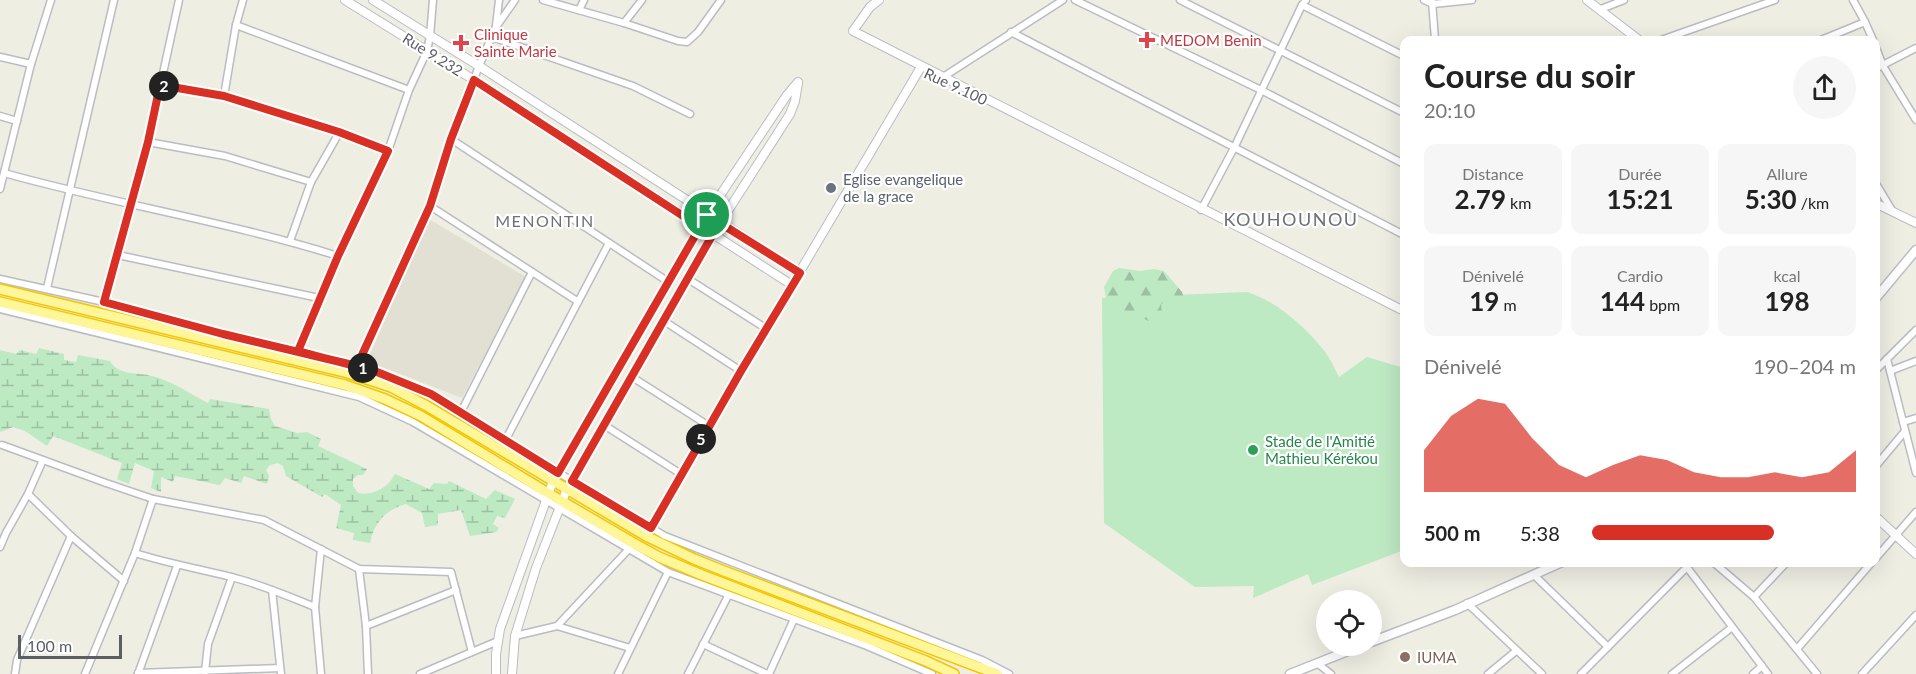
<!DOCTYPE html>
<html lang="fr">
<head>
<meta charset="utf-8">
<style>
  :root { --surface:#fff; --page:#f6f6f6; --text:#222; --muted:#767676; --accent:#d93025 }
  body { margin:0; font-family:Lato,sans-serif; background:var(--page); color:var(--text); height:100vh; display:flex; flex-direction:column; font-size:22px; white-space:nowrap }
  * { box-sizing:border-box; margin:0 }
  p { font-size:20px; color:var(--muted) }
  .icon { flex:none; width:33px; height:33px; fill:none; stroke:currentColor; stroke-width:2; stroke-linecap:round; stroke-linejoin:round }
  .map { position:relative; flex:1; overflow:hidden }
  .sheet { position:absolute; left:1400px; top:36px; width:480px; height:531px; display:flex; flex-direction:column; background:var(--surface); border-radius:12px; box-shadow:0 6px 24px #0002 }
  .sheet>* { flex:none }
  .tools { position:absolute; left:1316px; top:590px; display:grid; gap:12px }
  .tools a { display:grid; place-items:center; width:66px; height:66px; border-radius:50%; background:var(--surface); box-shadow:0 6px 24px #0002; font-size:30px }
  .scale { position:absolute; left:18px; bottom:15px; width:104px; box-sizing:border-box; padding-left:6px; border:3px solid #5b5e65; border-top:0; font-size:16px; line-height:21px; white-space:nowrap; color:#5b5e65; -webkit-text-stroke:4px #fff; paint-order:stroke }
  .pin { position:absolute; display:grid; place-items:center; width:51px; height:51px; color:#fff; margin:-26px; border:3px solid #fff; border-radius:50%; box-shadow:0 2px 6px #0007 }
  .km { position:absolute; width:30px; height:30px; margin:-15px; border-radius:50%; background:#222; color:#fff; font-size:16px; line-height:30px; text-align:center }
  .round { display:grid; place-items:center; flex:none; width:63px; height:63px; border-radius:32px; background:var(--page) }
  .head { display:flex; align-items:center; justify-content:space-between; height:102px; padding:0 24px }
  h1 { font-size:33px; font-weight:700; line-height:45px }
  .figures { display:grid; grid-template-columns:repeat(3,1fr); gap:9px; height:102px; padding:6px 24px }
  .figures div { display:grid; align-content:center; border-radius:12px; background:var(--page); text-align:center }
  .figures b { font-size:26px; font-weight:700 }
  .figures small { font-size:16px; font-weight:400 }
  .figures p { font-size:16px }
  .chart { height:168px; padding:12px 24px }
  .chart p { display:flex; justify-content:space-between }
  .chart svg { width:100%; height:108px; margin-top:6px; fill:var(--accent); opacity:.7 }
  ul { padding:0 24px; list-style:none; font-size:20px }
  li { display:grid; grid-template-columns:96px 72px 1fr; align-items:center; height:45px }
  li i { height:15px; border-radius:8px; background:var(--accent) }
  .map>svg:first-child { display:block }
  .education { fill:#e1e0d3 }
  .grass { fill:#bde9c3 }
  .forest { fill:url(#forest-firs) }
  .wetland { fill:url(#wetland-marsh) }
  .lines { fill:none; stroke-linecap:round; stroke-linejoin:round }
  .minor-casing { stroke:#babcc3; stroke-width:9 }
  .tertiary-casing { stroke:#babcc3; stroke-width:10 }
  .secondary-casing { stroke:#bbbec5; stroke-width:11 }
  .trunk-casing { stroke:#f2c600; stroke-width:12 }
  .minor { stroke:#fff; stroke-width:6 }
  .tertiary { stroke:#fff; stroke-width:8 }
  .secondary { stroke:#fff; stroke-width:8 }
  .trunk { stroke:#fff699; stroke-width:9 }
  .route-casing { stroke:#fff; stroke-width:12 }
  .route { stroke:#d93025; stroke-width:8 }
  .health-dot { fill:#e0444e; stroke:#fff; stroke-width:2 }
  .worship-dot { fill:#6b7280; stroke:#fff; stroke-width:2 }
  .leisure-dot { fill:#2e9e5b; stroke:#fff; stroke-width:2 }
  .education-dot { fill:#8d6e63; stroke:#fff; stroke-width:2 }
  .labels { text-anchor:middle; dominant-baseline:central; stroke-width:4.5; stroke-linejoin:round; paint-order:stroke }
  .health-label { font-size:15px; fill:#be3a42; stroke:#fff; text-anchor:start }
  .street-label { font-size:15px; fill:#5b5e65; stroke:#fff }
  .worship-label { font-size:15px; fill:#5b616d; stroke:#fff; text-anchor:start }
  .leisure-label { font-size:15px; fill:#27864d; stroke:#fff; text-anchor:start }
  .education-label { font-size:15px; fill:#785e54; stroke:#fff; text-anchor:start }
  .neighbourhood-label { font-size:16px; letter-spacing:1.5px; fill:#6c7077; stroke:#fff }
  .quarter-label { font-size:18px; letter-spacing:1.5px; fill:#6c7077; stroke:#fff }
</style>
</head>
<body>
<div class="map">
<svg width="1916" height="674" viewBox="0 0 1916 674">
  <defs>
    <pattern id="forest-firs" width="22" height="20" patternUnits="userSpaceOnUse" patternTransform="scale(1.5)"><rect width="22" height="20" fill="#bde9c3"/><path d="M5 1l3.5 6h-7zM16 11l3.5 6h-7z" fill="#9dc0a2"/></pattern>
    <pattern id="wetland-marsh" width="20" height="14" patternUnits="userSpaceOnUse" patternTransform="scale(1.5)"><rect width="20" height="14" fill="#bde9c3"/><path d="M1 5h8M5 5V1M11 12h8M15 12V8" fill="none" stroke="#9dc0a2"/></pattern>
  </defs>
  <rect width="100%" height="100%" fill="#efeee3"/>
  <!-- education -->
  <polygon class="education" points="429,219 526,277 462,398 367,361"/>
  <!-- grass -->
  <path class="grass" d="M1247,292C1276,301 1303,325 1322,348C1329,356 1334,367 1339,377L1367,357L1404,368V550L1312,585L1308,574L1253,598L1254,586L1195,587L1104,523L1102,298Z"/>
  <!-- forest -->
  <path class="forest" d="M1119,268L1140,271L1154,269L1164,271L1182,292L1185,301L1183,306L1175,307L1163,302L1161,305L1163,321C1141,325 1145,313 1130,313L1125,318L1119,317L1108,309L1104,287L1113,271Z"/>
  <!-- wetland -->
  <path class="wetland" d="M39,348L64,354V360L76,362L78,355L110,361C118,376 138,372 152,376C172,381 190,394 208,403L210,399L269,409L271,419L275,426L297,433L307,432L321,439L318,446L367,469L363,475H358L353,479V486L358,493C373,496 388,488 395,474L429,489L434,483L447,484L449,481L486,499L495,490L515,499L505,518L497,516L493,524L499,528L496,532L470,536L461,510L438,514V525L425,527L422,513L406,504C385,510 374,523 370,543L353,540L354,533L336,528L341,505L325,494L322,497L286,476L283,466L278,463L270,465L266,470L269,476L267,484L244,476L241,483L225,478L220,485L175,476L173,482L161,477V492L151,488L154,471L135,463L129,484L117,479L122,463L53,436L47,446L25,431L13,427L0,432V350L16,354L20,350L36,354Z"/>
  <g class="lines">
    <defs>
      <g id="minor">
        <polyline points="543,0 624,23 678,41 687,42 698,32 721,0"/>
        <polyline points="1075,0 1261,90 1404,164"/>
        <polyline points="1180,0 1404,113"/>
        <polyline points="1424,0 1433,4 1472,0"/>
        <polyline points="1853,0 1865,22 1873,40"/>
        <polyline points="1432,1 1435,40"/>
        <polyline points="1302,5 1404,56"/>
        <polyline points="1601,9 1624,0"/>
        <polyline points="579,10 584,0"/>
        <polyline points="624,23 642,0"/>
        <polyline points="236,25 409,90"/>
        <polyline points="496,26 499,0"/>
        <polyline points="1011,32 1404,235"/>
        <polyline points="492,37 633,86 690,114"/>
        <polyline points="1661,40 1775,0"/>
        <polyline points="1821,40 1865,22"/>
        <polyline points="1875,45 1883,66 1916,120"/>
        <polyline points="0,57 31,64"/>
        <polyline points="1875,69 1916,48"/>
        <polyline points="943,77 1063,0"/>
        <polyline points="160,85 224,96 339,133 388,151"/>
        <polyline points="224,96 236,25 243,0"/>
        <polyline points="0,116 17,121"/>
        <polyline points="451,139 667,281"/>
        <polyline points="148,142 225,156 311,182"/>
        <path d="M4,173C115,204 229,222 338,256"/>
        <polyline points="1875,182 1893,212"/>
        <polyline points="0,189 31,64 51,0"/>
        <polyline points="430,206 577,301"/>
        <polyline points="1201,210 1235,146 1302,5 1306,0"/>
        <polyline points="290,241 311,182 339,133"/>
        <polyline points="118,255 319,298"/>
        <polyline points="0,279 104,302 223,334 298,351 357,366 403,382 431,394 505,441 665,536 982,660 1009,674"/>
        <polyline points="688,279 767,329"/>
        <polyline points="47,288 114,0"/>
        <polyline points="104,302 148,142 179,0"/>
        <polyline points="0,309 359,397 413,422 668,572 867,646 932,674"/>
        <polyline points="664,321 741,371"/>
        <polyline points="298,351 338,256 388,151 409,90 427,51 430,36 433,0"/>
        <polyline points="1887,359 1916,473"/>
        <polyline points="357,366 430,206 451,139 479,66 496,27 515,0"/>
        <polyline points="1875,371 1916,330"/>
        <polyline points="1890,371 1916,361"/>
        <polyline points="632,377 709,426"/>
        <polyline points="461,412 532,272"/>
        <polyline points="1903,422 1916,418"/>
        <polyline points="604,425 681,474"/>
        <polyline points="505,441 609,243"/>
        <polyline points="2,445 106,483 153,499 264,520 359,569 451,572 472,652"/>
        <polyline points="1875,467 1905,431"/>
        <polyline points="28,494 71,536 124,581"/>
        <polyline points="0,547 6,533 28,494 43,460"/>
        <polyline points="321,549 315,607 321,674"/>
        <path d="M135,553C167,563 199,569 231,577C260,584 288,596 315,607"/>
        <polyline points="1875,559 1916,512"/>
        <polyline points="1683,562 1768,674"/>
        <polyline points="1713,562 1754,597 1817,674"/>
        <polyline points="359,569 366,626 368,674"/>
        <polyline points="1534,575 1608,647"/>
        <polyline points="272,590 281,674"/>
        <polyline points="1754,597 1787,562"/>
        <polyline points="1467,603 1542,674"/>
        <polyline points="366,626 456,590"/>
        <polyline points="557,626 630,648"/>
        <polyline points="515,636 557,626 628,550"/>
        <polyline points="703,644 767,674"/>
        <polyline points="1797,649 1872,562"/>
        <polyline points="1317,663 1331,674"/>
        <polyline points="205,672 208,644 232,577"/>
        <polyline points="138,673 280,668"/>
        <polyline points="15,674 17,660 71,536"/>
        <polyline points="85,674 135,553 153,499"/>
        <polyline points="138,674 177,566"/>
        <polyline points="420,674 498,641"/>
        <polyline points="618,674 668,572"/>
        <polyline points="688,674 728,596"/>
        <polyline points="769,674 794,619"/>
        <polyline points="1488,674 1516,651"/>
        <polyline points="1581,674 1692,562"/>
        <polyline points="1672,674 1731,628"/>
        <polyline points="1753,674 1762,666"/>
        <polyline points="1862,674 1916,615"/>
      </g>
      <g id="tertiary">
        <polyline points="345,0 474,80 792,285"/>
        <polyline points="373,0 479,66 800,273"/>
        <polyline points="879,0 870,7 853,31 1404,311"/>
        <polyline points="1587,0 1639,40"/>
        <polyline points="1875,203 1916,223"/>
        <polyline points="1875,516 1916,554"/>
        <polyline points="651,528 741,371 921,67"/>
        <polyline points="496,674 496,654 500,629 553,481 707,215 787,95 798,82"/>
        <polyline points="512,674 515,636 536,568 567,489 713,234 790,114 795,101 798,83"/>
      </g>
      <g id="secondary">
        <polyline points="1875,299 1916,250"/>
        <polyline points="1371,642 1455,610 1562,562"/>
        <polyline points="1290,674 1363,645"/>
      </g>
      <g id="trunk">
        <polyline points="0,289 348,373 391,387 427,406 646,536 694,559 724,571 997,674"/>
        <polyline points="0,302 345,385 385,399 421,416 548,493 635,544 659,557 702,575 926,661 954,674"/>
      </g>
    </defs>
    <!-- minor casing -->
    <use href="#minor" class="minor-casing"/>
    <!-- tertiary casing -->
    <use href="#tertiary" class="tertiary-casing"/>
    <!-- secondary casing -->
    <use href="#secondary" class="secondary-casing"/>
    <!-- trunk casing -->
    <use href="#trunk" class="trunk-casing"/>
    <!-- minor -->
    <use href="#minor" class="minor"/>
    <!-- tertiary -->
    <use href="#tertiary" class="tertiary"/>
    <!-- secondary -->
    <use href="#secondary" class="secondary"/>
    <!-- trunk -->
    <use href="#trunk" class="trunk"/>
  </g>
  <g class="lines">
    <defs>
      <polyline id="route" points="707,215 558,473 431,394 377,372 298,351 338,256 388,151 339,132 224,96 160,85 148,142 104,302 223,334 357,366 430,206 451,139 474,80 700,227 713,234 572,481 651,528 741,371 800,273 707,215"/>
    </defs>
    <!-- route casing -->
    <use href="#route" class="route-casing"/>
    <!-- route -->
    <use href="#route" class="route"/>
  </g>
  <!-- markers -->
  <g class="health-dot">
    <path d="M1144 31h6v6h6v6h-6v6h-6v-6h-6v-6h6z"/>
    <path d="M458 34h6v6h6v6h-6v6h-6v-6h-6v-6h6z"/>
  </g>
  <circle class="worship-dot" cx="831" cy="188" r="6"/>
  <circle class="leisure-dot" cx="1253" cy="450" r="6"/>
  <circle class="education-dot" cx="1405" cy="657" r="6"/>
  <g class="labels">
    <!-- health labels -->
    <g class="health-label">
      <text x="474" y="34">Clinique<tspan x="474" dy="17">Sainte Marie</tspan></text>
      <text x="1160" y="40">MEDOM Benin</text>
    </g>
    <!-- street labels -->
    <g class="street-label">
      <text transform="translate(433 54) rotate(32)">Rue 9.232</text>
      <text transform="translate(956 86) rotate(25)">Rue 9.100</text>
    </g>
    <!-- worship labels -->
    <g class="worship-label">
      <text x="843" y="179">Eglise evangelique<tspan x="843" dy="17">de la grace</tspan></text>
    </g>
    <!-- leisure labels -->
    <g class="leisure-label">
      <text x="1265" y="441">Stade de l'Amitié<tspan x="1265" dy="17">Mathieu Kérékou</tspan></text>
    </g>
    <!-- education labels -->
    <g class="education-label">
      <text x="1417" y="657">IUMA</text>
    </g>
    <!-- neighbourhood labels -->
    <g class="neighbourhood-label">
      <text x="545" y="220">MENONTIN</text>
    </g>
    <!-- quarter labels -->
    <g class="quarter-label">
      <text x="1291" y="219">KOUHOUNOU</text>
    </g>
  </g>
</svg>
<div class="tools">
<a><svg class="icon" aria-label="locate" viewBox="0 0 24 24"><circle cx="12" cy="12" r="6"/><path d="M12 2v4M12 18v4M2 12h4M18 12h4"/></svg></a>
</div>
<div class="scale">100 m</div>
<div class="pin" style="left:707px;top:215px;background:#1e9e55"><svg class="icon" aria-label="arrive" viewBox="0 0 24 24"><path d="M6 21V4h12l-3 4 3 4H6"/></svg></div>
<b class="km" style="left:363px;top:368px">1</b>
<b class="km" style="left:164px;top:86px">2</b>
<b class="km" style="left:701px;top:439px">5</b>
<section class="sheet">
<div class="head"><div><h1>Course du soir</h1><p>20:10</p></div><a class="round"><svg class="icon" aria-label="share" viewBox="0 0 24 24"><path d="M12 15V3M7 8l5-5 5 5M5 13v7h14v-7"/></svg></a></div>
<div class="figures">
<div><p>Distance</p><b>2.79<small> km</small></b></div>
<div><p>Durée</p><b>15:21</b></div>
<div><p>Allure</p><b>5:30<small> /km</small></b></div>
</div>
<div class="figures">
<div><p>Dénivelé</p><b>19<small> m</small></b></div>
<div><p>Cardio</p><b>144<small> bpm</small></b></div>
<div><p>kcal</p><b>198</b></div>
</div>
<div class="chart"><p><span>Dénivelé</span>190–204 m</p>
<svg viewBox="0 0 160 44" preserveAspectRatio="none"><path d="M0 44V27L10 13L20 6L30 8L40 22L50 33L60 38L70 33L80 29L90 31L100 36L110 38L120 38L130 36L140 38L150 36L160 27V44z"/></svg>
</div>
<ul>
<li><b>500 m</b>5:38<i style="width:69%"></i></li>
</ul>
</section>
</div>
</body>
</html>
